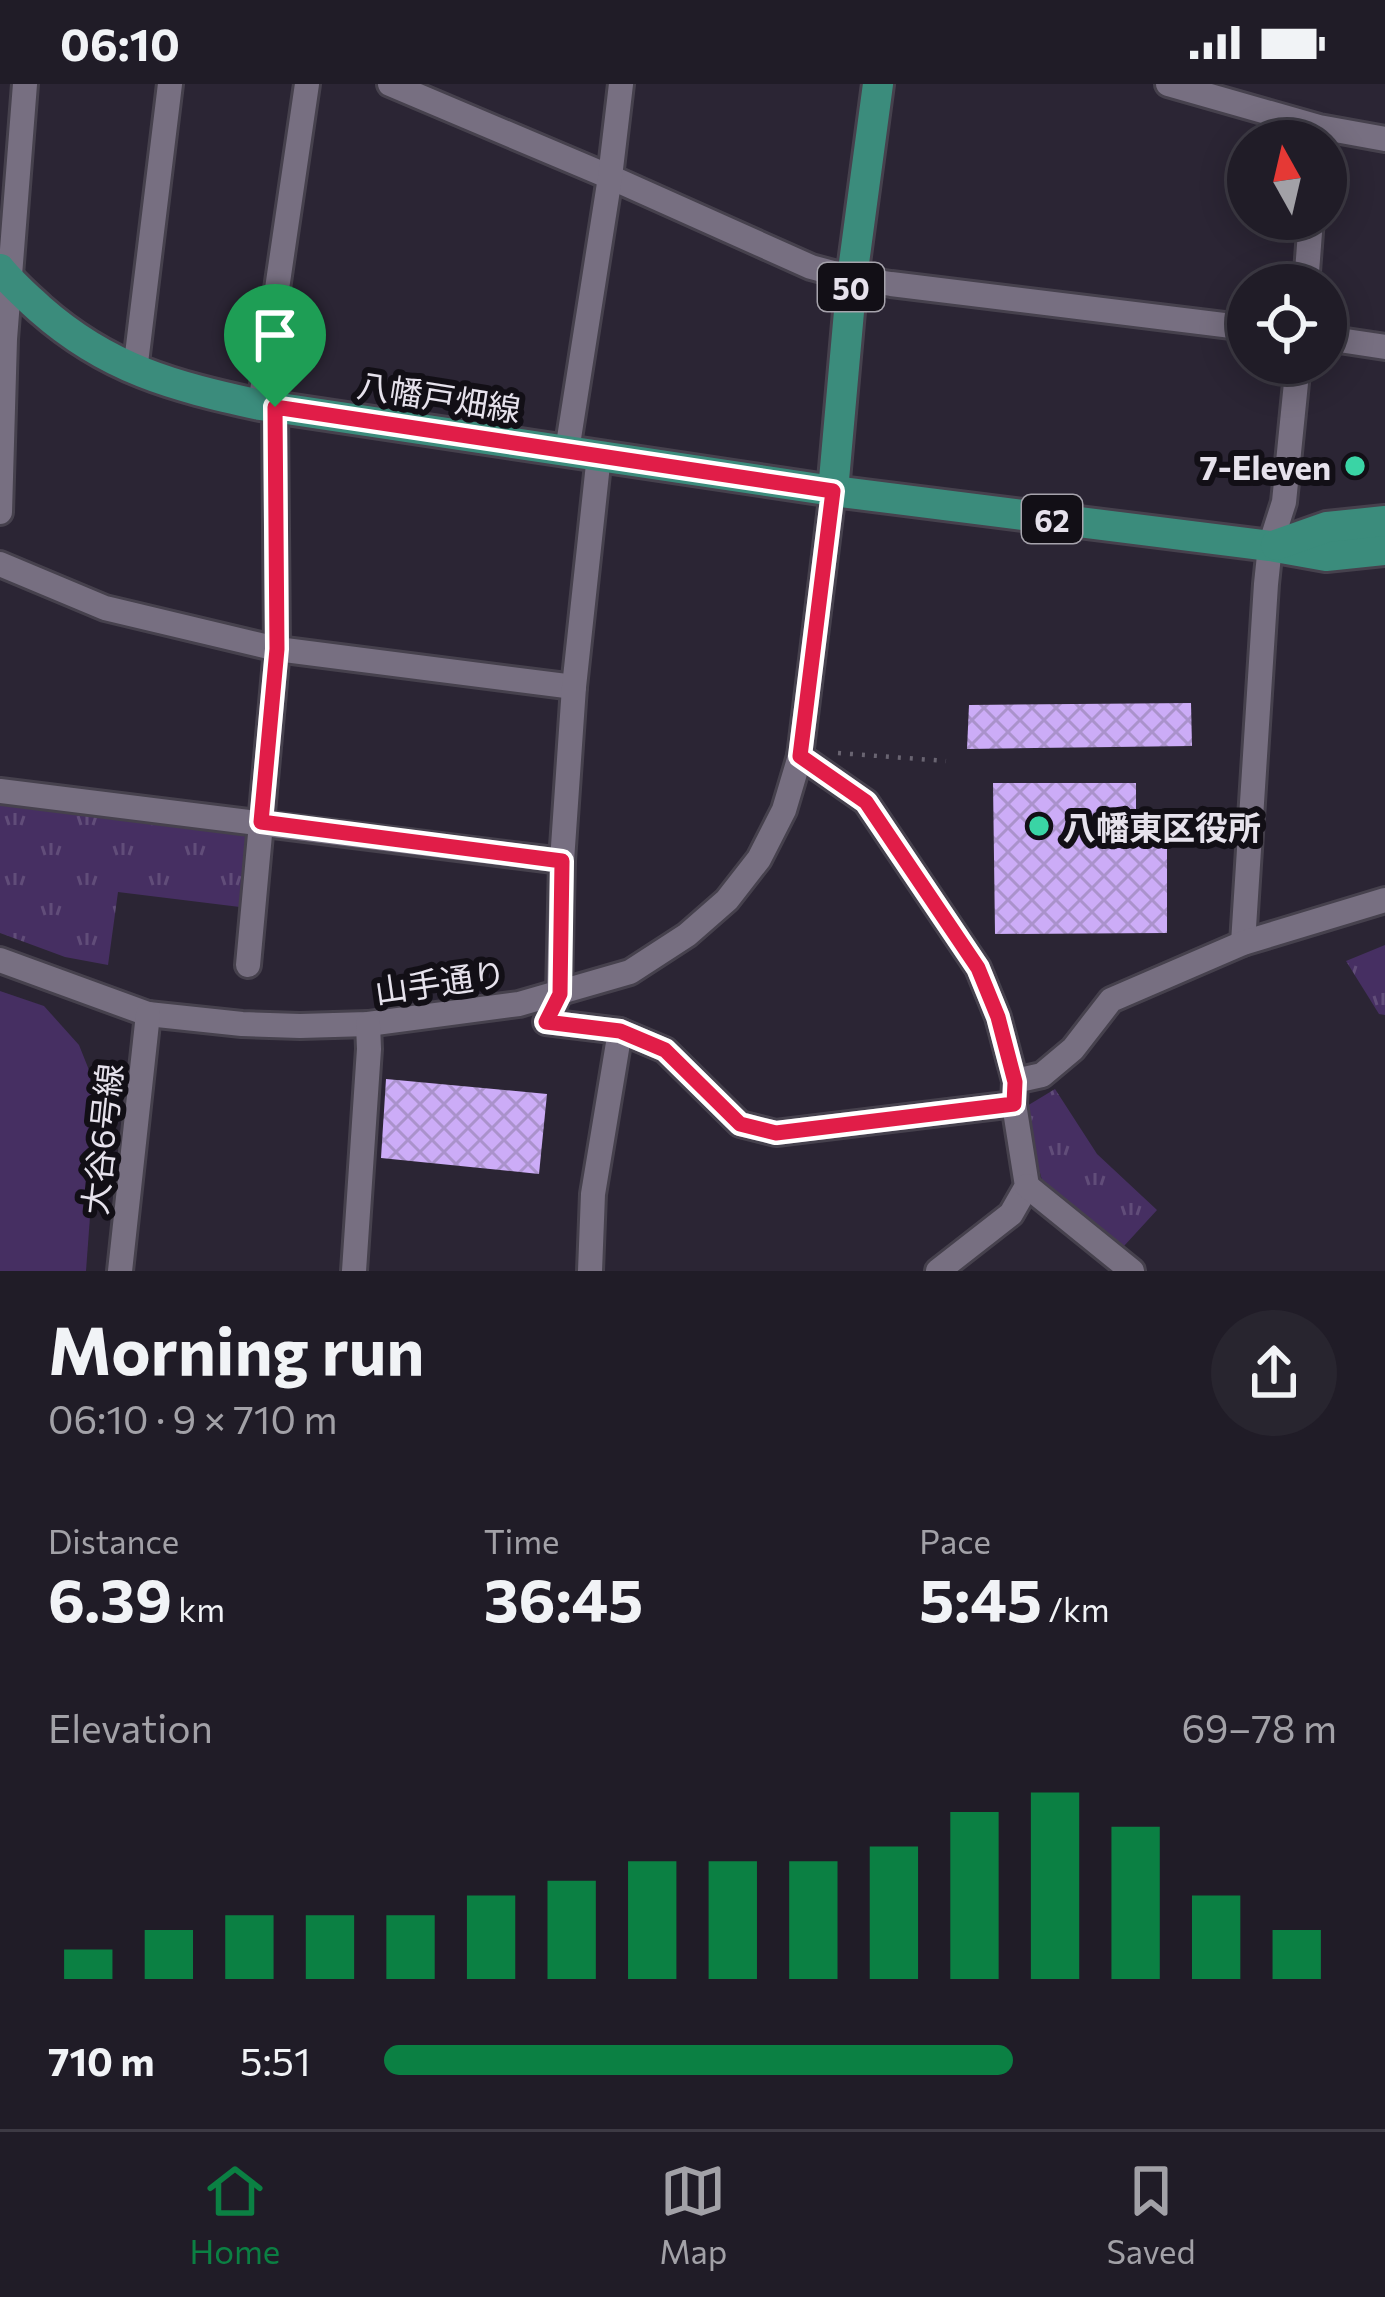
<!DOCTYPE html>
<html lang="en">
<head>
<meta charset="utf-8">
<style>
  :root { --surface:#201c27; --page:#28252f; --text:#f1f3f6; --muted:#a2a1a7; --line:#3d3a44; --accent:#0b8043 }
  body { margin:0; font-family:Commissioner,"Noto Sans JP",sans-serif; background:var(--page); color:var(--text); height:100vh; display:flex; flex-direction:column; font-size:45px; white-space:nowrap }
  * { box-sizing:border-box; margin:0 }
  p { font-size:39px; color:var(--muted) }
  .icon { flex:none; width:66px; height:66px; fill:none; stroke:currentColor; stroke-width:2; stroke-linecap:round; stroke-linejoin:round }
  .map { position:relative; height:1187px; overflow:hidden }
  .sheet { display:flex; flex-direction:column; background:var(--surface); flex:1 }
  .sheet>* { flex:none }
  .needle { width:78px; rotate:352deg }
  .fabs { position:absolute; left:1227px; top:36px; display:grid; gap:24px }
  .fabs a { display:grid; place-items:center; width:120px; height:120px; border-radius:50%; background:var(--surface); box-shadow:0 6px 30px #0003,0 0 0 3px var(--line); font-size:60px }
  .pin { position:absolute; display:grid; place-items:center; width:102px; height:102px; color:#fff; margin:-123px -51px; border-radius:50% 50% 50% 0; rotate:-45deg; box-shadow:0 0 12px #0007 }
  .pin .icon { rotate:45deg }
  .round { display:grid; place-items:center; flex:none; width:126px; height:126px; border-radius:63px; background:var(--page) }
  .head { display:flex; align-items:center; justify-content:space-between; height:204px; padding:0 48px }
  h1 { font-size:66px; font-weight:700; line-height:90px }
  .stats { display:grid; grid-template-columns:repeat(3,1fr); gap:18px; height:204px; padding:12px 48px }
  .stats div { display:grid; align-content:center }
  .stats b { font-size:60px; font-weight:700 }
  .stats small { font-size:33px; font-weight:400 }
  .stats p { font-size:33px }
  .chart { height:336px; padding:24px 48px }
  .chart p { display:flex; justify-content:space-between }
  .chart svg { width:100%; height:216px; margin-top:12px; stroke:var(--accent); stroke-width:6 }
  ul { padding:0 48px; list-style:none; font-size:39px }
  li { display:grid; grid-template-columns:192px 144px 1fr; align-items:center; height:90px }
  li i { height:30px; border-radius:15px; background:var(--accent) }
  .status { display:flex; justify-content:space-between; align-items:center; height:84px; padding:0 60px; background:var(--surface); direction:ltr }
  .status svg { height:33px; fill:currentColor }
  .menu { display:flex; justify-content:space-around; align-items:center; height:168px; border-top:3px solid var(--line); background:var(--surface); font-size:33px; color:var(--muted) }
  .menu a { display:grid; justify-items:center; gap:6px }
  .menu .active { color:var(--accent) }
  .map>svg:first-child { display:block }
  .grass { fill:url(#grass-tufts) }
  .pitch { fill:#462f62 }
  .building { fill:url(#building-cross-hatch) }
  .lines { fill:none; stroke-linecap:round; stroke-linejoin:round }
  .minor-casing { stroke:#46414d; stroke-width:30 }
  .major-casing { stroke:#46414d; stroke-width:36 }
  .path { stroke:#696471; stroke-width:4.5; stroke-dasharray:3 9; stroke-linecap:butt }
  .minor { stroke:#776f81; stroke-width:24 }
  .major { stroke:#3b8c7c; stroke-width:30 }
  .route-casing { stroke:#fff; stroke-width:24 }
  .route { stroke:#e11d48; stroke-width:15 }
  .poi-dot { fill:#3ad4a5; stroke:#120f16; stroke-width:4.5 }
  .labels { text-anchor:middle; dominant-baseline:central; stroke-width:12; stroke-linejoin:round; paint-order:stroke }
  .shield { fill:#120f16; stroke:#a6a3ac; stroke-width:3 }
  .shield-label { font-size:30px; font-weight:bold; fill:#e6e2ec }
  .street-label { font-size:33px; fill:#e6e2ec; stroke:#120f16 }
  .poi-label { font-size:33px; font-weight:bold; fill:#e6e2ec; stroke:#120f16; text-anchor:end }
</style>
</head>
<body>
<div class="status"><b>06:10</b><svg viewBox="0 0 49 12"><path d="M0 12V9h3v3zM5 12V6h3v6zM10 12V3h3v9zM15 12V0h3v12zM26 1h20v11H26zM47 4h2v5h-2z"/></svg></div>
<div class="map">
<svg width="1385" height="1187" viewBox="0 0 1385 1187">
  <defs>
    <pattern id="grass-tufts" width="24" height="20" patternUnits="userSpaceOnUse" patternTransform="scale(3)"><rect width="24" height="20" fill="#462f62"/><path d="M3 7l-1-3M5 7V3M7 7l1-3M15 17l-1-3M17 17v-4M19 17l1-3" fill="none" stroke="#614d79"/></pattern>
    <pattern id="building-cross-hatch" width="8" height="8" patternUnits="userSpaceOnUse" patternTransform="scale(3)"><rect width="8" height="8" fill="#ccacf7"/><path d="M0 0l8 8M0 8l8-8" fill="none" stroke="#aa92cb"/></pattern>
  </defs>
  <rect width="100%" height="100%" fill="#2b2534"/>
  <!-- grass -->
  <g class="grass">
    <polygon points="0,719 249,749 240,823 118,808 108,881 65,873 0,849"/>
    <polygon points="1385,861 1385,931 1379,930 1346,877"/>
    <polygon points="1055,1005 1097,1070 1157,1126 1124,1162 1042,1096 1022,1025"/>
  </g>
  <!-- pitch -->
  <polygon class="pitch" points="0,907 44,922 79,961 99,1011 86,1187 0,1187"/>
  <!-- building -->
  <g class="building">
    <polygon points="1191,619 1192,662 967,665 969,621"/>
    <polygon points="993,699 1136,699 1136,736 1167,735 1167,849 995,850"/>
    <polygon points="386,995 547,1010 539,1090 381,1074"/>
  </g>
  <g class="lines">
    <defs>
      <g id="minor">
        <polyline points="390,0 610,93 811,183 852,194 891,200 1248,244"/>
        <polyline points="1168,0 1319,43 1385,55"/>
        <polyline points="1306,201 1311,135"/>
        <polyline points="1326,254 1385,263"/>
        <polyline points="135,287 170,0"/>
        <polyline points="260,321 307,0"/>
        <polyline points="567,367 610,93 621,0"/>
        <polyline points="0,428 5,255 25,0"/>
        <polyline points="0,480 105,524 277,565 574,603"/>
        <polyline points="800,672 866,718 978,884 998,933 1015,997 1014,1020 1027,1102 1011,1130 938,1187"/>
        <polyline points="0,707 562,777"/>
        <polyline points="1243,859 1266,500 1270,462 1284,418 1298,279"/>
        <polyline points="0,876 148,930 242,940 300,942 368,940 519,920 630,888 687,851 727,816 759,775 784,726 800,672 833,407"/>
        <polyline points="248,881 277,565 275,323"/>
        <polyline points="620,947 665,966 740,1040 776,1049 1014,1020"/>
        <polyline points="1015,997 1042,991 1073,965 1111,916 1243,859 1385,816"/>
        <polyline points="1027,1102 1132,1187"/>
        <polyline points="120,1187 148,930"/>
        <polyline points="354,1187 369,965 368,940"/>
        <polyline points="590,1187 593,1110 620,947 546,938 559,910 562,777 574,603 599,371"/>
      </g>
      <g id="major">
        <path d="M0,185C12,200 26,212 40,225C108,285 173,302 260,321L833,407L1270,462L1326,472L1385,466"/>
        <polyline points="833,407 852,194 878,0"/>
        <polyline points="1276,461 1327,443 1385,437"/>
      </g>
    </defs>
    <!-- minor casing -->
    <use href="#minor" class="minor-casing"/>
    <!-- major casing -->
    <use href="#major" class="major-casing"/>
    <!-- path -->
    <polyline class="path" points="838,669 946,677"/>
    <!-- minor -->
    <use href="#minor" class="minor"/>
    <!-- major -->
    <use href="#major" class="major"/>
  </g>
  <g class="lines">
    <defs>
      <polygon id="route" points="275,323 833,407 800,672 866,718 978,884 998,933 1015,998 1014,1020 776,1049 740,1040 665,966 620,947 546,938 560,910 562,777 261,738 277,565"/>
    </defs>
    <!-- route casing -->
    <use href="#route" class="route-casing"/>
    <!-- route -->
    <use href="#route" class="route"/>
  </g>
  <!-- markers -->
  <g class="poi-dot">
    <circle cx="1355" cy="382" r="12"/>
    <circle cx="1039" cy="742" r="12"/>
  </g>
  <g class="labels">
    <!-- shield labels -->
    <g class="shield">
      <rect x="818" y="179" width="66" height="48" rx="9"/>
      <rect x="1022" y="411" width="60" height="48" rx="9"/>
    </g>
    <g class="shield-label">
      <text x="851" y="203">50</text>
      <text x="1052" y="435">62</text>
    </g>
    <!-- street labels -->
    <g class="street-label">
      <text transform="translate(439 312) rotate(9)">八幡戸畑線</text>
      <text transform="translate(440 897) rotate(-8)">山手通り</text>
      <text transform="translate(101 1055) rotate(-84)">大谷6号線</text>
    </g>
    <!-- poi labels -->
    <g class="poi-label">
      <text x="1331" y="382">7-Eleven</text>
      <text x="1063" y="742" text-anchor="start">八幡東区役所</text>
    </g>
  </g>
</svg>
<div class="fabs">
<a><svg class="needle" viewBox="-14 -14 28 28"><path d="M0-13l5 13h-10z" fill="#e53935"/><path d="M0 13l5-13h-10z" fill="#a2a1a7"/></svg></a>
<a><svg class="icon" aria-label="locate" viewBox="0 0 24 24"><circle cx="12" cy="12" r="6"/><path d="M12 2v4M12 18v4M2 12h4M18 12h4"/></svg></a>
</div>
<div class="pin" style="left:275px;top:323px;background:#1e9e55"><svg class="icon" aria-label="arrive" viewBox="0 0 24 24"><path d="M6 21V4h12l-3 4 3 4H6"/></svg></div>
</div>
<section class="sheet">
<div class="head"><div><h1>Morning run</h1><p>06:10 · 9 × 710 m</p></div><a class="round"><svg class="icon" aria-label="share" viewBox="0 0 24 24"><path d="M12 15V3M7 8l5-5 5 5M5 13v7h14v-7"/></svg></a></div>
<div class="stats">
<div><p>Distance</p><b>6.39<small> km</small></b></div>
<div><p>Time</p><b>36:45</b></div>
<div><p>Pace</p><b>5:45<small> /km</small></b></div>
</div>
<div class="chart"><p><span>Elevation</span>69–78 m</p>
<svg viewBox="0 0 160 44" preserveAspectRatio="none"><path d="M5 44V38M15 44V34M25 44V31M35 44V31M45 44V31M55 44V27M65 44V24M75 44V20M85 44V20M95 44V20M105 44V17M115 44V10M125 44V6M135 44V13M145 44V27M155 44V34"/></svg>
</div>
<ul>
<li><b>710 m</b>5:51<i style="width:66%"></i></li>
</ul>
</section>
<nav class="menu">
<a class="active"><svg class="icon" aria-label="home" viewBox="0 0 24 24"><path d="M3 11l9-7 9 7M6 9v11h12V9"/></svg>Home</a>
<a><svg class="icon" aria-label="map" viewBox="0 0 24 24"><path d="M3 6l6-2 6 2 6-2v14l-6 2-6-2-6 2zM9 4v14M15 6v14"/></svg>Map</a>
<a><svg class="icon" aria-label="saved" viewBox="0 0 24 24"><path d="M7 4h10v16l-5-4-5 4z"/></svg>Saved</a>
</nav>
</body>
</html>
